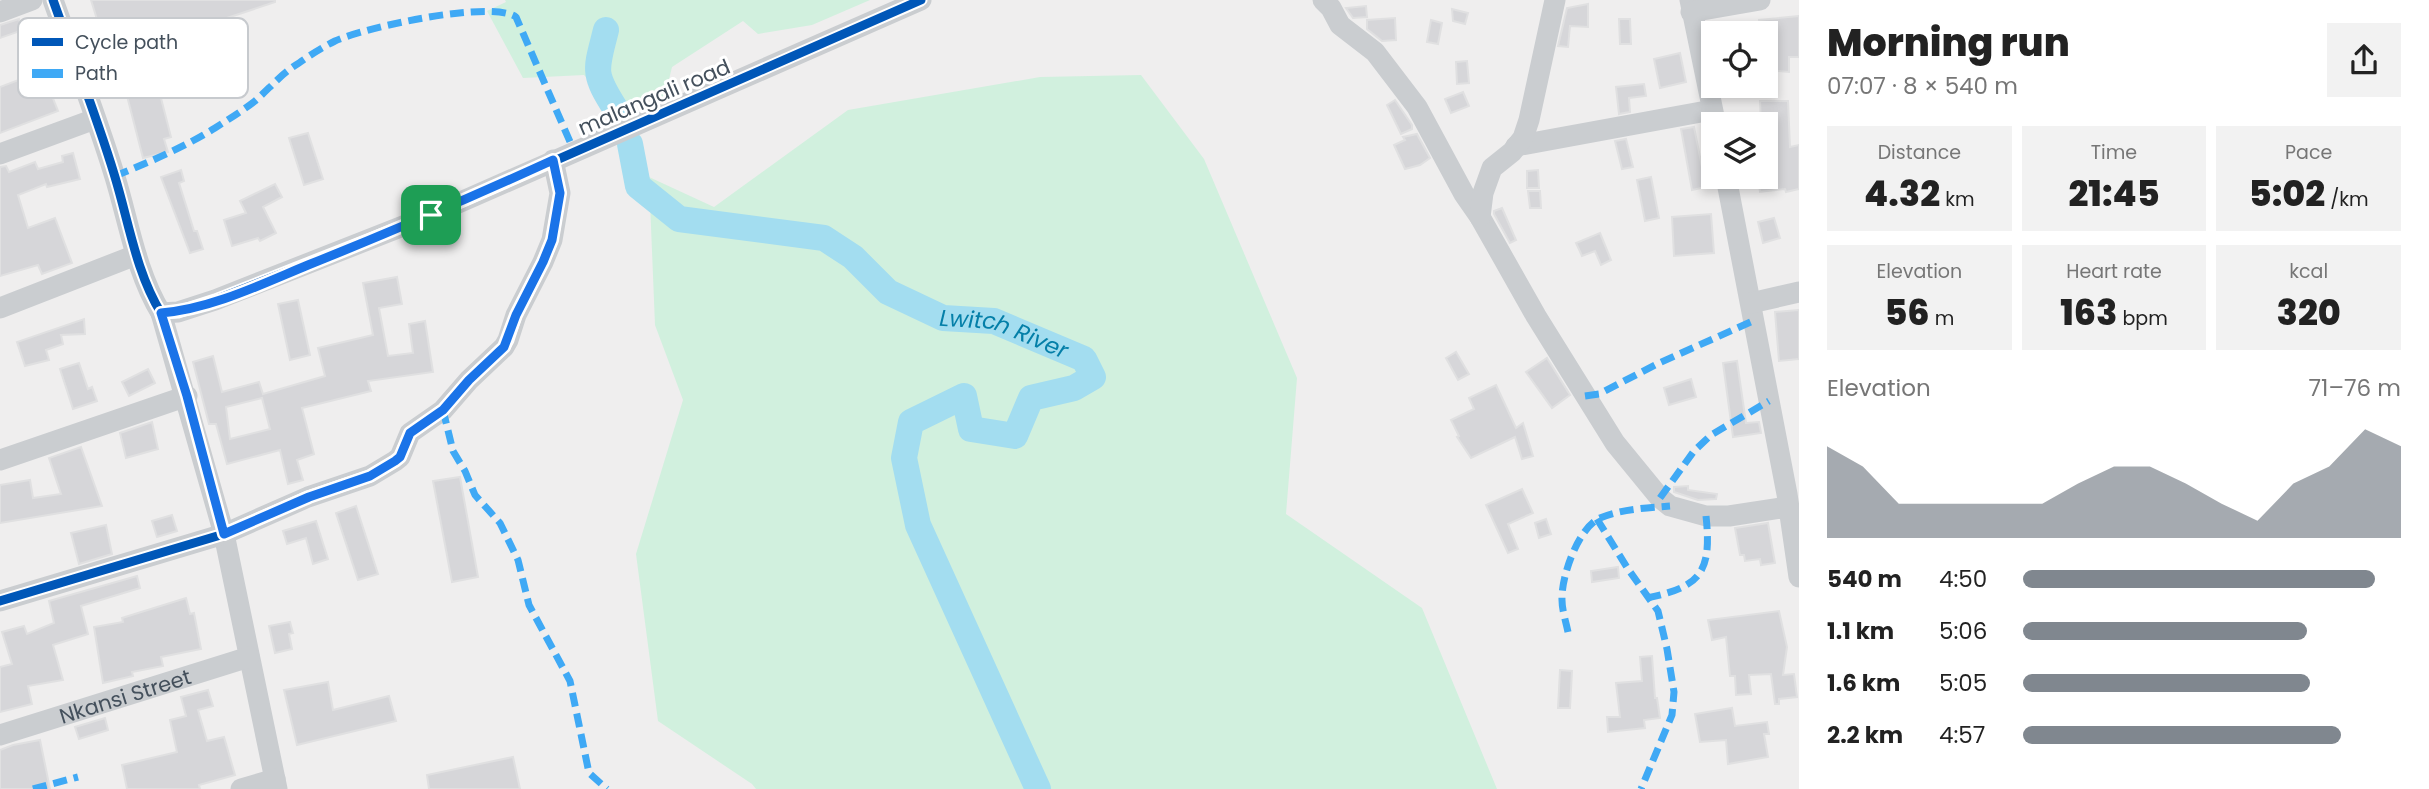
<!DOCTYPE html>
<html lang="en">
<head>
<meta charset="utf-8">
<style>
  :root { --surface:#fff; --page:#f2f2f2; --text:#222; --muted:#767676; --accent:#80878f }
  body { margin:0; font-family:Poppins,sans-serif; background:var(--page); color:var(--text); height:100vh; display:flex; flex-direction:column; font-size:26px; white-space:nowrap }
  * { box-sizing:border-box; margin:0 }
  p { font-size:23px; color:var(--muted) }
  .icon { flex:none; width:38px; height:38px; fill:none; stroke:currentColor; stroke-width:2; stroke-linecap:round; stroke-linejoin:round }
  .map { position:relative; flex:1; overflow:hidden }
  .details { display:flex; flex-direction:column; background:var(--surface); width:630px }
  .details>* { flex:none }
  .buttons { position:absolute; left:1701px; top:21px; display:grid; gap:14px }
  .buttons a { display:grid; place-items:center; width:77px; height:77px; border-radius:0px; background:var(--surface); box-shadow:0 4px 10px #0003; font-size:35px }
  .pin { position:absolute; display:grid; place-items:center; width:60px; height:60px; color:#fff; margin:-30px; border-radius:14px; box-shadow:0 4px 10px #0006 }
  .round { display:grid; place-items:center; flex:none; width:74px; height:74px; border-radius:0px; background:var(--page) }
  .head { display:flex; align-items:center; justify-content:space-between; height:119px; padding:0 28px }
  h1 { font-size:38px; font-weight:800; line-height:52px }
  .metrics { display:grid; grid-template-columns:repeat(3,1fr); gap:10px; height:119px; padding:7px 28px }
  .metrics div { display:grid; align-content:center; border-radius:0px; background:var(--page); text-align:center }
  .metrics b { font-size:35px; font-weight:800 }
  .metrics small { font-size:19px; font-weight:400 }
  .metrics p { font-size:19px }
  .chart { height:196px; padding:14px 28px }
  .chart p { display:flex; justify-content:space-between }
  .chart svg { width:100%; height:126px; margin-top:7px; fill:var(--accent); opacity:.7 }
  ul { padding:0 28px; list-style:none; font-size:23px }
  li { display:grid; grid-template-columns:112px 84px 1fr; align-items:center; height:52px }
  li i { height:18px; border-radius:9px; background:var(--accent) }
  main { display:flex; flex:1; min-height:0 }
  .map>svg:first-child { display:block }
  .green { fill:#d1f0de }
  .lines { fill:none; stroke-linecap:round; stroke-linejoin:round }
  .river { stroke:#a3ddf0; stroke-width:26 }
  .building { fill:#d6d6d9; stroke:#e0e0e1; stroke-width:2; fill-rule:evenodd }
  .minor { stroke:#cacdd0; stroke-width:21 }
  .quiet { stroke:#3fa9f5; stroke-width:7; stroke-dasharray:14 7; stroke-linecap:butt }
  .cycleway-casing { stroke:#fff; stroke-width:13 }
  .cycleway { stroke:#0057b8; stroke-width:9 }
  .route-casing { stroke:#fff; stroke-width:14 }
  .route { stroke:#1a73e8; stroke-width:9 }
  .labels { text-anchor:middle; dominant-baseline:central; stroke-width:6; stroke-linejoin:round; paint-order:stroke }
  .street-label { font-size:21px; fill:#44505c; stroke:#fff }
  .water-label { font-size:23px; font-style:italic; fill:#047fa8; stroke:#fff }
  .key { fill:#fff; stroke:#c7cace; stroke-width:2 }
  .key-label { font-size:19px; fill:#44505c }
</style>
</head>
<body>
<main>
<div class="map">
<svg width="1799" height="789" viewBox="0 0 1799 789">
  <rect width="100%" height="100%" fill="#efeeee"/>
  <!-- green -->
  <g class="green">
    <polygon points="505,0 870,0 812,25 758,34 743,21 672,67 665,96 615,108 584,75 523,78 487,11 506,2"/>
    <polygon points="1141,75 1204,159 1297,378 1286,514 1422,608 1497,789 756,789 752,784 658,721 636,554 683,400 655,325 649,177 714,207 848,110 1040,77"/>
  </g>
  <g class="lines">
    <!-- river -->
    <g class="river">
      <path d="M606,30C596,70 592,72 615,108"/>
      <path id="s1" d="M630,144L638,186L679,219L824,238L853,257L888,292L943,318L994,321L1084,359L1093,377L1074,388L1031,398L1015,436L971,429L964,396L911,422L904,458L918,525L1038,789"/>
    </g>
  </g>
  <!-- building -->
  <g class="building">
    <polygon points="91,0 275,0 275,2 179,34 185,59 153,67 171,137 164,139 168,152 143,158 126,92 120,94"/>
    <polygon points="1588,4 1588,27 1570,26 1568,47 1558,46 1567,8"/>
    <polygon points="1366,6 1367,17 1353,18 1346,8"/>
    <polygon points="1452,9 1468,13 1465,24 1453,21"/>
    <polygon points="1799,16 1799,57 1789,57 1789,72 1767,70 1766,32 1760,32 1759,20"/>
    <polygon points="1395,18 1396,40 1382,41 1367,29 1367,20"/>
    <polygon points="19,19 23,30 0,38 0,25"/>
    <polygon points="1619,19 1630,19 1631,44 1620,44"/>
    <polygon points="1431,20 1442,23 1438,44 1427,42"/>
    <polygon points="1680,53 1686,82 1660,88 1654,59"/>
    <polygon points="1467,61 1469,83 1457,84 1456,62"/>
    <polygon points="42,71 58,111 0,133 0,87"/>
    <polygon points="1644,84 1646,96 1629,98 1630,112 1619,114 1616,87"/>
    <polygon points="1463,92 1469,106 1451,113 1445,99"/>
    <polygon points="1395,100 1412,125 1412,129 1401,134 1387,105"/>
    <polygon points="1760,101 1788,101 1790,147 1799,145 1799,189 1786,192 1785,189 1760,192 1758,177 1766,177 1766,124 1761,124"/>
    <polygon points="1694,127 1706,187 1692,190 1681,129"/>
    <polygon points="308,133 323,179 304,185 289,138"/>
    <polygon points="1417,134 1430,158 1420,165 1405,169 1394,145 1405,140 1403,137"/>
    <polygon points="1626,139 1633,167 1622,169 1615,141"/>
    <polygon points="73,153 80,179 47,187 46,184 18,195 28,228 55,218 72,263 42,274 38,265 0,276 0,167 6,166 9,172 35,162 38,169 63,162 62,156"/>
    <polygon points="181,170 184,181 179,183 194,231 197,231 203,249 190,253 161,177"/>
    <polygon points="1538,170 1539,188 1527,188 1527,171"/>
    <polygon points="1651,177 1659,218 1645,221 1637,180"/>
    <polygon points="275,184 282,197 263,207 276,233 260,241 258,238 232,246 224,220 246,213 240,201"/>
    <polygon points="1528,191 1540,191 1541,208 1530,208"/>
    <polygon points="1502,208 1516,240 1510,243 1494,214 1494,211"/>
    <polygon points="1711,214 1714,253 1674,256 1672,217"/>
    <polygon points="1774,218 1780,238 1763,243 1758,222"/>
    <polygon points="1600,233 1611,260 1601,265 1595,251 1582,256 1576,243"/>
    <path d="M397,277L402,304L379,308L388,356L413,353L409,324L425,321L433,372L368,381L371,391L302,408L314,454L297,460L303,480L288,484L280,450L227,464L216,424H209L193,362L213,356L222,392L259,382L263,394L325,376L318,348L373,335L363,283ZM262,398L270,429L230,439L226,407Z"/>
    <polygon points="298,300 310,355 290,360 278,304"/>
    <polygon points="1799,310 1799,359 1779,361 1775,312"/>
    <polygon points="84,319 85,334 61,335 63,344 46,350 49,360 25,366 17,342"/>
    <polygon points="1456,352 1469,374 1458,380 1446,358"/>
    <polygon points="1547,358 1570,395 1552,408 1526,372"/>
    <polygon points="1737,361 1746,423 1759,422 1761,433 1733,437 1723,363"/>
    <polygon points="79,363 88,389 92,387 97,401 73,409 60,369"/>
    <polygon points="148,369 155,383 129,396 122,382"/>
    <polygon points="1691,379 1696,397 1669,405 1664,388"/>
    <polygon points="1496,385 1516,428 1523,423 1533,456 1522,459 1515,437 1471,458 1457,437 1459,436 1451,420 1474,409 1469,398"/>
    <polygon points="152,422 158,449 126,458 120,433"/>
    <polygon points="81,447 102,506 0,523 0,485 30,480 33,498 61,494 49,458"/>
    <polygon points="460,477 478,577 452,582 433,481"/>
    <polygon points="1688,486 1688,490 1717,494 1716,499 1698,500 1674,492 1674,487"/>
    <polygon points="1522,489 1533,513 1508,524 1518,549 1508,553 1486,505"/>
    <polygon points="356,506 378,574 358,580 336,513"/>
    <polygon points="172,515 177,531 157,537 152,521"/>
    <polygon points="1546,519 1551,534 1539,538 1535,523"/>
    <polygon points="316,521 328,559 313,564 306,538 287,544 283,531"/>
    <polygon points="1768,523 1775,563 1761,565 1760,559 1745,561 1744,555 1740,555 1735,528"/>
    <polygon points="106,525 112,554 79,564 71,533"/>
    <polygon points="1618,567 1619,578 1592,582 1591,571"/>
    <polygon points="137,576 140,588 81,606 88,634 53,645 63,680 28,686 32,704 0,712 0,667 12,664 2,632 24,626 27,634 54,623 49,601"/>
    <polygon points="186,598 190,614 194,613 201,649 161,657 163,666 132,672 133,676 103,683 94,627 123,622 122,618"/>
    <polygon points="1779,611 1787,647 1783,675 1794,674 1797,697 1779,699 1779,704 1775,704 1771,674 1749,675 1751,694 1736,695 1735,676 1730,676 1726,637 1712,640 1708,620"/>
    <polygon points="290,622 293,633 289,634 292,649 275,653 269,626"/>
    <polygon points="1652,656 1655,698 1657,698 1660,718 1644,720 1645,728 1608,732 1607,717 1620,717 1616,683 1642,681 1640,657"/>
    <polygon points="1560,670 1572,671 1570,708 1558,708"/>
    <polygon points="328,682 333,710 389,696 396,721 297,745 284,690"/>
    <polygon points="208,690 213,706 198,710 207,741 224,737 235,775 199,785 200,789 127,789 122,765 177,752 170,720 186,716 181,697"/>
    <polygon points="1732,708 1735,726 1767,722 1769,734 1764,734 1768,757 1728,764 1726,740 1700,742 1695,714"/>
    <polygon points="105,718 108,730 79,739 75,727"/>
    <polygon points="40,740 50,789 0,789 0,750 13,745"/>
    <polygon points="513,757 520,789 429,789 427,775"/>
  </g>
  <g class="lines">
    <!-- minor -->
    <g class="minor">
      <path d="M53,0C74,59 97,117 115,177C129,223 136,272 161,313L178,312L215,300L431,215L921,0"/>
      <polyline points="1323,0 1331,8 1340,25 1375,52 1417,107 1464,194 1480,217 1536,316 1592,406 1615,443 1660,498 1670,506 1706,516 1729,516 1788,507"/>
      <polyline points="1690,0 1715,121"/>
      <polyline points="0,12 32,0"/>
      <polyline points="1691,12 1760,0"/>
      <polyline points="1516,146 1712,110"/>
      <polyline points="0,154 95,119"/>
      <polyline points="1726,177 1787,494 1799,577"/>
      <polyline points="1480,217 1483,193 1492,168 1512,152 1523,138 1529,120 1555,0"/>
      <polyline points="1751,303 1799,292"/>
      <polyline points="0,308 136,255"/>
      <polyline points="161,313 224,534 277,789"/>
      <polyline points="0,460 187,396"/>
      <polyline points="0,601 224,534 308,497 370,476 395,461 400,457 410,433 443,410 469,380 504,347 508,340 516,315 543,262 552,240 560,193 553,160"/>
      <path id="s2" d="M0,735L249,657"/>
      <polyline points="241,789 275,779"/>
    </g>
    <!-- quiet -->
    <g class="quiet">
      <path d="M115,176C149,162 183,148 215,128C229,119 242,111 255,101C270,88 282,73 299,63C310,55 323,47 335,41C369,26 492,0 516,17L574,151"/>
      <polyline points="1585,396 1599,394 1657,364 1755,320"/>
      <polyline points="443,410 453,451 465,471 475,495 500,523 518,560 529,605 570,681 589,773 607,789"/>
      <polyline points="1660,498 1694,451 1711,435 1769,401"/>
      <polyline points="1597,519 1628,569 1658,611 1667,649 1674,692 1672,715 1641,789"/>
      <path d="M1647,598C1701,587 1712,572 1706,516"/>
      <path d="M1568,632C1566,622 1562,610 1562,600C1561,577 1578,528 1600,518C1621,509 1647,508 1670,506"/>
      <polyline points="33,789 78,777"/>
    </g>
    <defs>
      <g id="cycleway">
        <path d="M53,0C74,59 97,117 115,177C129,223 136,272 161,313L178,312L215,300L431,215L921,0"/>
        <polyline points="0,601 224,534 308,497 370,476 395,461 400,457 410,433 443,410 469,380 504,347 508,340 516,315 543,262 552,240 560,193 553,160"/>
      </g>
    </defs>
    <!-- cycleway casing -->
    <use href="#cycleway" class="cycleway-casing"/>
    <!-- cycleway -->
    <use href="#cycleway" class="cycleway"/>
  </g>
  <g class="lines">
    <defs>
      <path id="route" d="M553,160L560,193L552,240L543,262L516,315L504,347L469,380L443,410L410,433L400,457L395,461L370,476L309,497L224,534L187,396L161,313C211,309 262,284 308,265C391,232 472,197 553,160Z"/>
    </defs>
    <!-- route casing -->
    <use href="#route" class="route-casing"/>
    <!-- route -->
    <use href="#route" class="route"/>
  </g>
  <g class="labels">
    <!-- street labels -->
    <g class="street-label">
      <text transform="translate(654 97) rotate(-23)">malangali road</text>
      <text stroke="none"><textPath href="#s2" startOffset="131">Nkansi Street</textPath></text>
    </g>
    <!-- water labels -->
    <g class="water-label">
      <text stroke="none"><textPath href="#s1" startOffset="450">Lwitch River</textPath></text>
    </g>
  </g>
  <!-- legend -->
  <rect x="18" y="18" width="230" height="80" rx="10" class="key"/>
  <rect x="32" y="38" width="31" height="8" fill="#0057b8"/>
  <rect x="32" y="69" width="31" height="9" fill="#3fa9f5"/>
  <g class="key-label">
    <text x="75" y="49">Cycle path</text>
    <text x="75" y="80">Path</text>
  </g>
</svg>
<div class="buttons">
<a><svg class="icon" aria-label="locate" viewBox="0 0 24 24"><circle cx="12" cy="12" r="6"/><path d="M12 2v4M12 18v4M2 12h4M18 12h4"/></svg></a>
<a><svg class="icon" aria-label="layers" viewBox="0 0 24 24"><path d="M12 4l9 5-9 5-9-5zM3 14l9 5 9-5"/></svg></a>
</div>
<div class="pin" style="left:431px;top:215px;background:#1e9e55"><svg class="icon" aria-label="arrive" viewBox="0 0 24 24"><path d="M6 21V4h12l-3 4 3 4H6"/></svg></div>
</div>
<section class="details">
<div class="head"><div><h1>Morning run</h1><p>07:07 · 8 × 540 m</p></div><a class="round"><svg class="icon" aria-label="share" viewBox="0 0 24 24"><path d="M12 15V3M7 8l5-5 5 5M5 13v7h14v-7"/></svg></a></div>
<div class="metrics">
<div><p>Distance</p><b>4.32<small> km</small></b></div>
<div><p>Time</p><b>21:45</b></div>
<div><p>Pace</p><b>5:02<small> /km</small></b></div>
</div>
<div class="metrics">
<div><p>Elevation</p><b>56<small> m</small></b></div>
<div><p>Heart rate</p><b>163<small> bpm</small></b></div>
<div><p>kcal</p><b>320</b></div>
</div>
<div class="chart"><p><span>Elevation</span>71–76 m</p>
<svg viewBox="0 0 160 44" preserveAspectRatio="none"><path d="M0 44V12L10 19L20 32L30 32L40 32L50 32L60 32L70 25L80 19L90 19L100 25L110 32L120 38L130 25L140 19L150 6L160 12V44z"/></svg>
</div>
<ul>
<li><b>540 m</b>4:50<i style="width:93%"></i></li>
<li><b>1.1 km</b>5:06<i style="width:75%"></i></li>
<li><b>1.6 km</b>5:05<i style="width:76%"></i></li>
<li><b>2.2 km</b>4:57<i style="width:84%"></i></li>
</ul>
</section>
</main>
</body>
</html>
